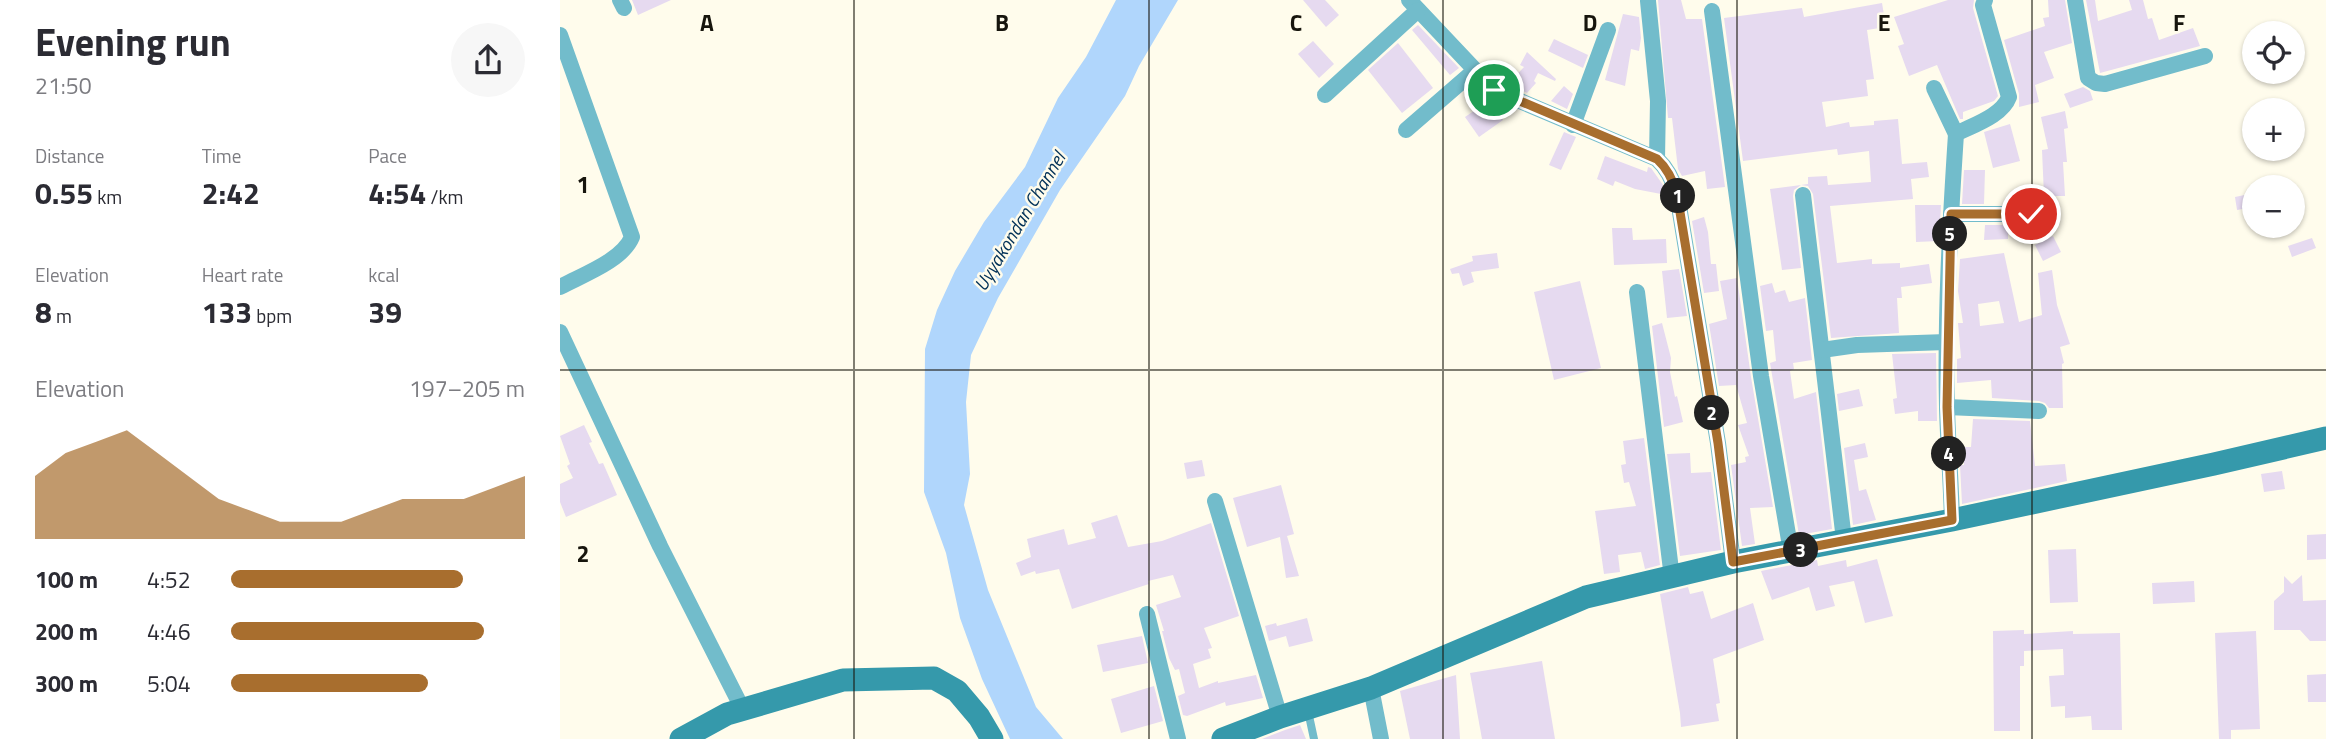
<!DOCTYPE html>
<html lang="en">
<head>
<meta charset="utf-8">
<style>
  :root { --surface:#fff; --page:#f7f7f7; --text:#2b2b33; --muted:#7c7c81; --accent:#a86e2e }
  body { margin:0; font-family:"Titillium Web",sans-serif; background:var(--page); color:var(--text); height:100vh; display:flex; flex-direction:column; font-size:26px; white-space:nowrap }
  * { box-sizing:border-box; margin:0 }
  p { font-size:23px; color:var(--muted) }
  .icon { flex:none; width:38px; height:38px; fill:none; stroke:currentColor; stroke-width:2; stroke-linecap:round; stroke-linejoin:round }
  .map { position:relative; flex:1; overflow:hidden }
  .side { display:flex; flex-direction:column; background:var(--surface); width:560px }
  .side>* { flex:none }
  .tools { position:absolute; left:1682px; top:21px; display:grid; gap:14px }
  .tools a { display:grid; place-items:center; width:63px; height:63px; border-radius:50%; background:var(--surface); box-shadow:0 2px 5px #0004; font-size:35px }
  .pin { position:absolute; display:grid; place-items:center; width:60px; height:60px; color:#fff; margin:-30px; border:4px solid #fff; border-radius:50%; box-shadow:0 2px 7px #0007 }
  .km { position:absolute; width:35px; height:35px; margin:-18px; border-radius:50%; background:#222; color:#fff; font-size:19px; line-height:35px; text-align:center }
  .round { display:grid; place-items:center; flex:none; width:74px; height:74px; border-radius:37px; background:var(--page) }
  .head { display:flex; align-items:center; justify-content:space-between; height:119px; padding:0 35px }
  h1 { font-size:38px; font-weight:700; line-height:52px }
  .stats { display:grid; grid-template-columns:repeat(3,1fr); gap:10px; height:119px; padding:7px 35px }
  .stats div { display:grid; align-content:center }
  .stats b { font-size:30px; font-weight:700 }
  .stats small { font-size:19px; font-weight:400 }
  .stats p { font-size:19px }
  .chart { height:196px; padding:14px 35px }
  .chart p { display:flex; justify-content:space-between }
  .chart svg { width:100%; height:126px; margin-top:7px; fill:var(--accent); opacity:.7 }
  ul { padding:0 35px; list-style:none; font-size:23px }
  li { display:grid; grid-template-columns:112px 84px 1fr; align-items:center; height:52px }
  li i { height:18px; border-radius:9px; background:var(--accent) }
  main { display:flex; flex:1; min-height:0 }
  .map>svg:first-child { display:block }
  .water { fill:#b0d6fc }
  .building { fill:#e6daf0; fill-rule:evenodd }
  .lines { fill:none; stroke-linecap:round; stroke-linejoin:round }
  .lane { stroke:#72bccb; stroke-width:8 }
  .street { stroke:#72bccb; stroke-width:16 }
  .secondary { stroke:#3599ab; stroke-width:23 }
  .route-casing { stroke:#fff; stroke-width:14 }
  .route { stroke:#a86e2e; stroke-width:9 }
  .grid { fill:none; stroke:#17150d; stroke-width:2; stroke-opacity:0.55 }
  .labels { text-anchor:middle; dominant-baseline:central; stroke-width:5; stroke-linejoin:round; paint-order:stroke }
  .water-label { font-size:19px; font-style:italic; fill:#003057; stroke:#fffcec }
  .grid-label { font-size:23px; text-anchor:middle; font-weight:bold; fill:#17150d; stroke:#fffcec; stroke-width:5; stroke-linejoin:round; paint-order:stroke }
</style>
</head>
<body>
<main>
<section class="side">
<div class="head"><div><h1>Evening run</h1><p>21:50</p></div><a class="round"><svg class="icon" aria-label="share" viewBox="0 0 24 24"><path d="M12 15V3M7 8l5-5 5 5M5 13v7h14v-7"/></svg></a></div>
<div class="stats">
<div><p>Distance</p><b>0.55<small> km</small></b></div>
<div><p>Time</p><b>2:42</b></div>
<div><p>Pace</p><b>4:54<small> /km</small></b></div>
</div>
<div class="stats">
<div><p>Elevation</p><b>8<small> m</small></b></div>
<div><p>Heart rate</p><b>133<small> bpm</small></b></div>
<div><p>kcal</p><b>39</b></div>
</div>
<div class="chart"><p><span>Elevation</span>197–205 m</p>
<svg viewBox="0 0 160 44" preserveAspectRatio="none"><path d="M0 44V22L10 14L20 10L30 6L40 14L50 22L60 30L70 34L80 38L90 38L100 38L110 34L120 30L130 30L140 30L150 26L160 22V44z"/></svg>
</div>
<ul>
<li><b>100 m</b>4:52<i style="width:79%"></i></li>
<li><b>200 m</b>4:46<i style="width:86%"></i></li>
<li><b>300 m</b>5:04<i style="width:67%"></i></li>
</ul>
</section>
<div class="map">
<svg width="1766" height="739" viewBox="0 0 1766 739">
  <rect width="100%" height="100%" fill="#fffcec"/>
  <!-- water -->
  <polygon class="water" points="556,0 618,0 579,66 565,96 500,190 438,298 411,355 406,402 410,474 404,505 428,590 476,707 503,739 450,739 422,679 400,618 386,553 364,492 365,349 377,310 395,271 424,222 465,167 498,98 526,57"/>
  <!-- building -->
  <g class="building">
    <polygon points="72,0 111,0 78,15"/>
    <polygon points="743,0 765,0 779,15 766,27"/>
    <polygon points="1098,0 1121,0 1126,19 1142,19 1165,187 1147,189 1145,171 1122,176 1118,169 1112,118 1108,118"/>
    <polygon points="1388,0 1414,0 1413,8 1438,96 1434,101 1403,112 1403,119 1400,119 1377,65 1349,76 1338,46 1344,44 1334,17"/>
    <polygon points="1488,0 1505,0 1512,43 1484,52 1494,78 1475,85 1479,102 1459,107 1459,94 1444,40 1485,26 1483,18 1489,17"/>
    <polygon points="1526,0 1535,0 1538,21 1572,10 1569,0 1583,0 1588,19 1592,18 1599,40 1633,28 1640,46 1540,73"/>
    <polygon points="1322,3 1326,27 1307,30 1314,79 1306,80 1308,96 1262,102 1266,127 1289,122 1290,127 1314,125 1314,121 1338,119 1342,164 1367,162 1369,177 1351,179 1353,199 1270,206 1277,263 1312,259 1312,264 1340,263 1340,268 1369,264 1372,283 1341,287 1342,298 1337,298 1339,333 1271,338 1253,194 1248,186 1241,185 1248,184 1248,177 1267,176 1268,185 1311,182 1309,151 1278,155 1277,149 1183,161 1164,18 1242,8 1244,17"/>
    <polygon points="1063,14 1079,17 1081,38 1079,51 1071,49 1065,86 1045,80"/>
    <polygon points="858,25 899,68 890,75 852,30"/>
    <polygon points="994,39 1028,55 1023,68 988,51"/>
    <polygon points="753,41 774,64 759,78 738,54"/>
    <polygon points="838,43 873,88 842,113 808,70"/>
    <polygon points="967,52 996,79 995,81 978,73 974,81 976,83 967,93 949,83 964,67 960,65"/>
    <polygon points="1004,86 1013,94 1007,109 991,101"/>
    <polygon points="1523,87 1530,91 1533,100 1510,108 1504,94"/>
    <polygon points="930,100 943,120 919,137 905,117"/>
    <polygon points="1505,111 1508,128 1504,129 1507,162 1503,162 1505,196 1484,196 1482,150 1488,149 1481,117"/>
    <polygon points="1450,124 1460,161 1433,168 1424,132"/>
    <polygon points="1004,132 1016,137 1001,170 989,165"/>
    <polygon points="1045,156 1087,172 1088,167 1091,168 1103,185 1101,194 1075,189 1055,181 1053,186 1037,179"/>
    <polygon points="1404,170 1425,170 1424,204 1402,204"/>
    <polygon points="1241,185 1234,190 1233,196 1241,268 1222,270 1210,189"/>
    <polygon points="1694,193 1694,207 1677,210 1675,197"/>
    <polygon points="1355,205 1381,205 1379,241 1356,242"/>
    <polygon points="1144,217 1148,232 1151,264 1156,264 1159,291 1144,293 1132,221"/>
    <polygon points="1425,225 1448,225 1448,239 1424,240"/>
    <polygon points="1052,228 1072,228 1073,240 1106,239 1107,263 1054,265"/>
    <polygon points="1493,236 1501,252 1483,261 1475,245"/>
    <polygon points="1752,238 1756,248 1732,257 1728,246"/>
    <polygon points="937,253 939,268 911,272 914,282 903,286 899,273 892,274 890,269 913,261 912,256"/>
    <path d="M1444,253L1459,322L1482,315L1478,273L1492,270L1497,305L1510,344L1500,347L1504,363L1502,364L1503,408H1489L1485,403L1479,401L1432,398L1431,380L1397,383V359L1401,358L1398,323H1403L1398,291L1400,259ZM1439,301L1444,323L1420,326L1418,304Z"/>
    <polygon points="1119,269 1127,316 1107,318 1102,271"/>
    <polygon points="1177,278 1191,377 1213,507 1190,508 1195,544 1182,546 1171,465 1186,462 1185,457 1189,456 1178,425 1187,423 1176,385 1159,386 1149,324 1167,319 1160,281"/>
    <polygon points="1020,281 1041,368 994,380 974,292"/>
    <polygon points="1212,283 1215,293 1225,290 1229,302 1245,298 1252,360 1233,363 1234,369 1230,371 1234,399 1256,392 1272,529 1239,535 1210,363 1216,361 1213,330 1206,331 1200,286"/>
    <polygon points="1102,323 1111,358 1110,372 1115,397 1117,396 1123,422 1104,427 1092,326"/>
    <polygon points="1376,353 1377,421 1358,421 1358,411 1335,414 1333,399 1337,398 1332,354"/>
    <polygon points="1299,389 1303,406 1279,411 1277,394"/>
    <polygon points="1413,419 1470,421 1475,466 1505,464 1507,481 1402,504 1400,465 1404,465 1403,447 1411,447"/>
    <polygon points="24,425 32,442 29,443 39,464 43,463 57,495 6,517 0,502 0,484 13,478 7,466 10,464 0,436"/>
    <polygon points="1084,438 1100,565 1085,569 1081,552 1058,555 1060,572 1044,574 1035,511 1076,506 1069,482 1064,483 1061,465 1066,464 1063,441"/>
    <polygon points="1305,443 1308,457 1294,460 1299,491 1306,489 1316,520 1293,525 1284,448"/>
    <polygon points="1130,453 1131,473 1151,472 1161,550 1120,556 1107,454"/>
    <polygon points="642,460 645,476 627,479 624,463"/>
    <polygon points="1722,471 1725,489 1704,492 1701,474"/>
    <polygon points="721,485 734,534 727,536 739,576 726,578 720,537 687,547 673,498"/>
    <polygon points="557,515 568,547 602,541 651,523 679,616 644,628 652,648 648,649 651,658 633,664 639,688 658,681 658,683 696,675 703,698 666,706 665,702 627,716 623,715 618,696 625,693 619,669 615,670 609,658 602,631 604,631 596,605 621,597 613,575 588,581 589,584 512,609 499,569 476,574 475,571 461,576 456,563 471,557 467,539 504,529 508,545 536,538 531,523"/>
    <polygon points="1766,534 1766,559 1747,560 1747,535"/>
    <polygon points="1516,549 1518,602 1490,603 1488,550"/>
    <polygon points="1317,559 1333,616 1305,623 1294,581 1269,586 1275,606 1256,611 1249,587 1212,600 1201,571 1257,560 1258,566 1286,560 1287,567"/>
    <polygon points="1742,575 1743,601 1766,600 1766,641 1750,641 1740,630 1714,630 1714,601 1724,592 1724,576 1732,584"/>
    <polygon points="1634,581 1635,602 1593,604 1592,583"/>
    <polygon points="1128,587 1130,594 1143,591 1151,619 1193,603 1204,640 1153,659 1160,703 1156,704 1159,721 1121,727 1120,713 1100,594"/>
    <polygon points="747,618 753,641 729,647 726,636 709,641 705,626 716,623 717,626"/>
    <polygon points="1464,630 1464,634 1513,631 1513,634 1560,633 1562,730 1532,730 1531,716 1505,718 1505,706 1491,707 1489,676 1504,675 1503,649 1464,651 1464,666 1460,666 1460,731 1434,731 1433,631"/>
    <polygon points="1696,631 1700,729 1671,730 1671,739 1659,739 1655,633"/>
    <polygon points="582,636 588,663 543,672 537,645"/>
    <polygon points="982,661 995,739 922,739 910,673"/>
    <polygon points="1766,674 1766,702 1748,702 1747,675"/>
    <polygon points="896,675 900,739 850,739 840,691"/>
    <polygon points="594,686 603,721 561,733 551,699"/>
    <polygon points="740,725 746,739 702,739 725,730"/>
  </g>
  <g class="lines">
    <!-- lane -->
    <polyline class="lane" points="748,711 754,739"/>
    <!-- street -->
    <g class="street">
      <polyline points="60,0 64,8"/>
      <path d="M849,0L934,90L1097,159C1108,169 1113,180 1117,194L1158,443L1173,562"/>
      <polyline points="1515,0 1528,78 1536,83 1545,84 1645,56"/>
      <polyline points="1088,1 1098,101 1097,159"/>
      <polyline points="1152,11 1201,376 1231,552"/>
      <path d="M0,35L72,237C62,261 22,275 0,287"/>
      <polyline points="1374,88 1396,134"/>
      <polyline points="765,95 858,10"/>
      <polyline points="1013,125 1048,30"/>
      <polyline points="846,130 914,71"/>
      <polyline points="1243,195 1284,540"/>
      <polyline points="1391,214 1471,214"/>
      <polyline points="1077,292 1112,578"/>
      <polyline points="0,332 100,546 183,710"/>
      <polyline points="1262,350 1297,345 1387,342"/>
      <polyline points="1387,407 1479,411"/>
      <polyline points="655,501 720,717"/>
      <path d="M1392,520C1391,482 1388,445 1387,407C1385,316 1390,225 1396,134C1413,125 1442,116 1449,97L1423,5L1425,0"/>
      <polyline points="587,614 618,739"/>
      <polyline points="811,688 821,739"/>
    </g>
    <!-- secondary -->
    <g class="secondary">
      <polyline points="121,739 167,714 283,680 374,678 397,691 419,717 432,739"/>
      <polyline points="663,739 720,717 811,688 1026,597 1173,562 1392,520 1654,464 1766,438"/>
    </g>
  </g>
  <g class="lines">
    <defs>
      <path id="route" d="M934,90L1097,159C1108,169 1113,180 1117,194L1158,443L1173,562L1392,520L1387,407L1391,214H1471"/>
    </defs>
    <!-- route casing -->
    <use href="#route" class="route-casing"/>
    <!-- route -->
    <use href="#route" class="route"/>
  </g>
  <!-- grid -->
  <path class="grid" d="M294,0V739M589,0V739M883,0V739M1177,0V739M1472,0V739M0,370H1766"/>
  <g class="labels">
    <!-- water labels -->
    <g class="water-label">
      <text transform="translate(459 221) rotate(-59)">Uyyakondan Channel</text>
    </g>
  </g>
  <g class="grid-label">
    <text x="147" y="31">A</text>
    <text x="442" y="31">B</text>
    <text x="736" y="31">C</text>
    <text x="1030" y="31">D</text>
    <text x="1324" y="31">E</text>
    <text x="1619" y="31">F</text>
    <text x="23" y="193">1</text>
    <text x="23" y="562">2</text>
  </g>
</svg>
<div class="tools">
<a><svg class="icon" aria-label="locate" viewBox="0 0 24 24"><circle cx="12" cy="12" r="6"/><path d="M12 2v4M12 18v4M2 12h4M18 12h4"/></svg></a>
<a>+</a>
<a>−</a>
</div>
<div class="pin" style="left:934px;top:90px;background:#1e9e55"><svg class="icon" aria-label="arrive" viewBox="0 0 24 24"><path d="M6 21V4h12l-3 4 3 4H6"/></svg></div>
<div class="pin" style="left:1471px;top:214px;background:#d93025"><svg class="icon" aria-label="check" viewBox="0 0 24 24"><path d="M5 12l5 5 9-10"/></svg></div>
<b class="km" style="left:1118px;top:196px">1</b>
<b class="km" style="left:1152px;top:413px">2</b>
<b class="km" style="left:1241px;top:550px">3</b>
<b class="km" style="left:1389px;top:454px">4</b>
<b class="km" style="left:1390px;top:234px">5</b>
</div>
</main>
</body>
</html>
